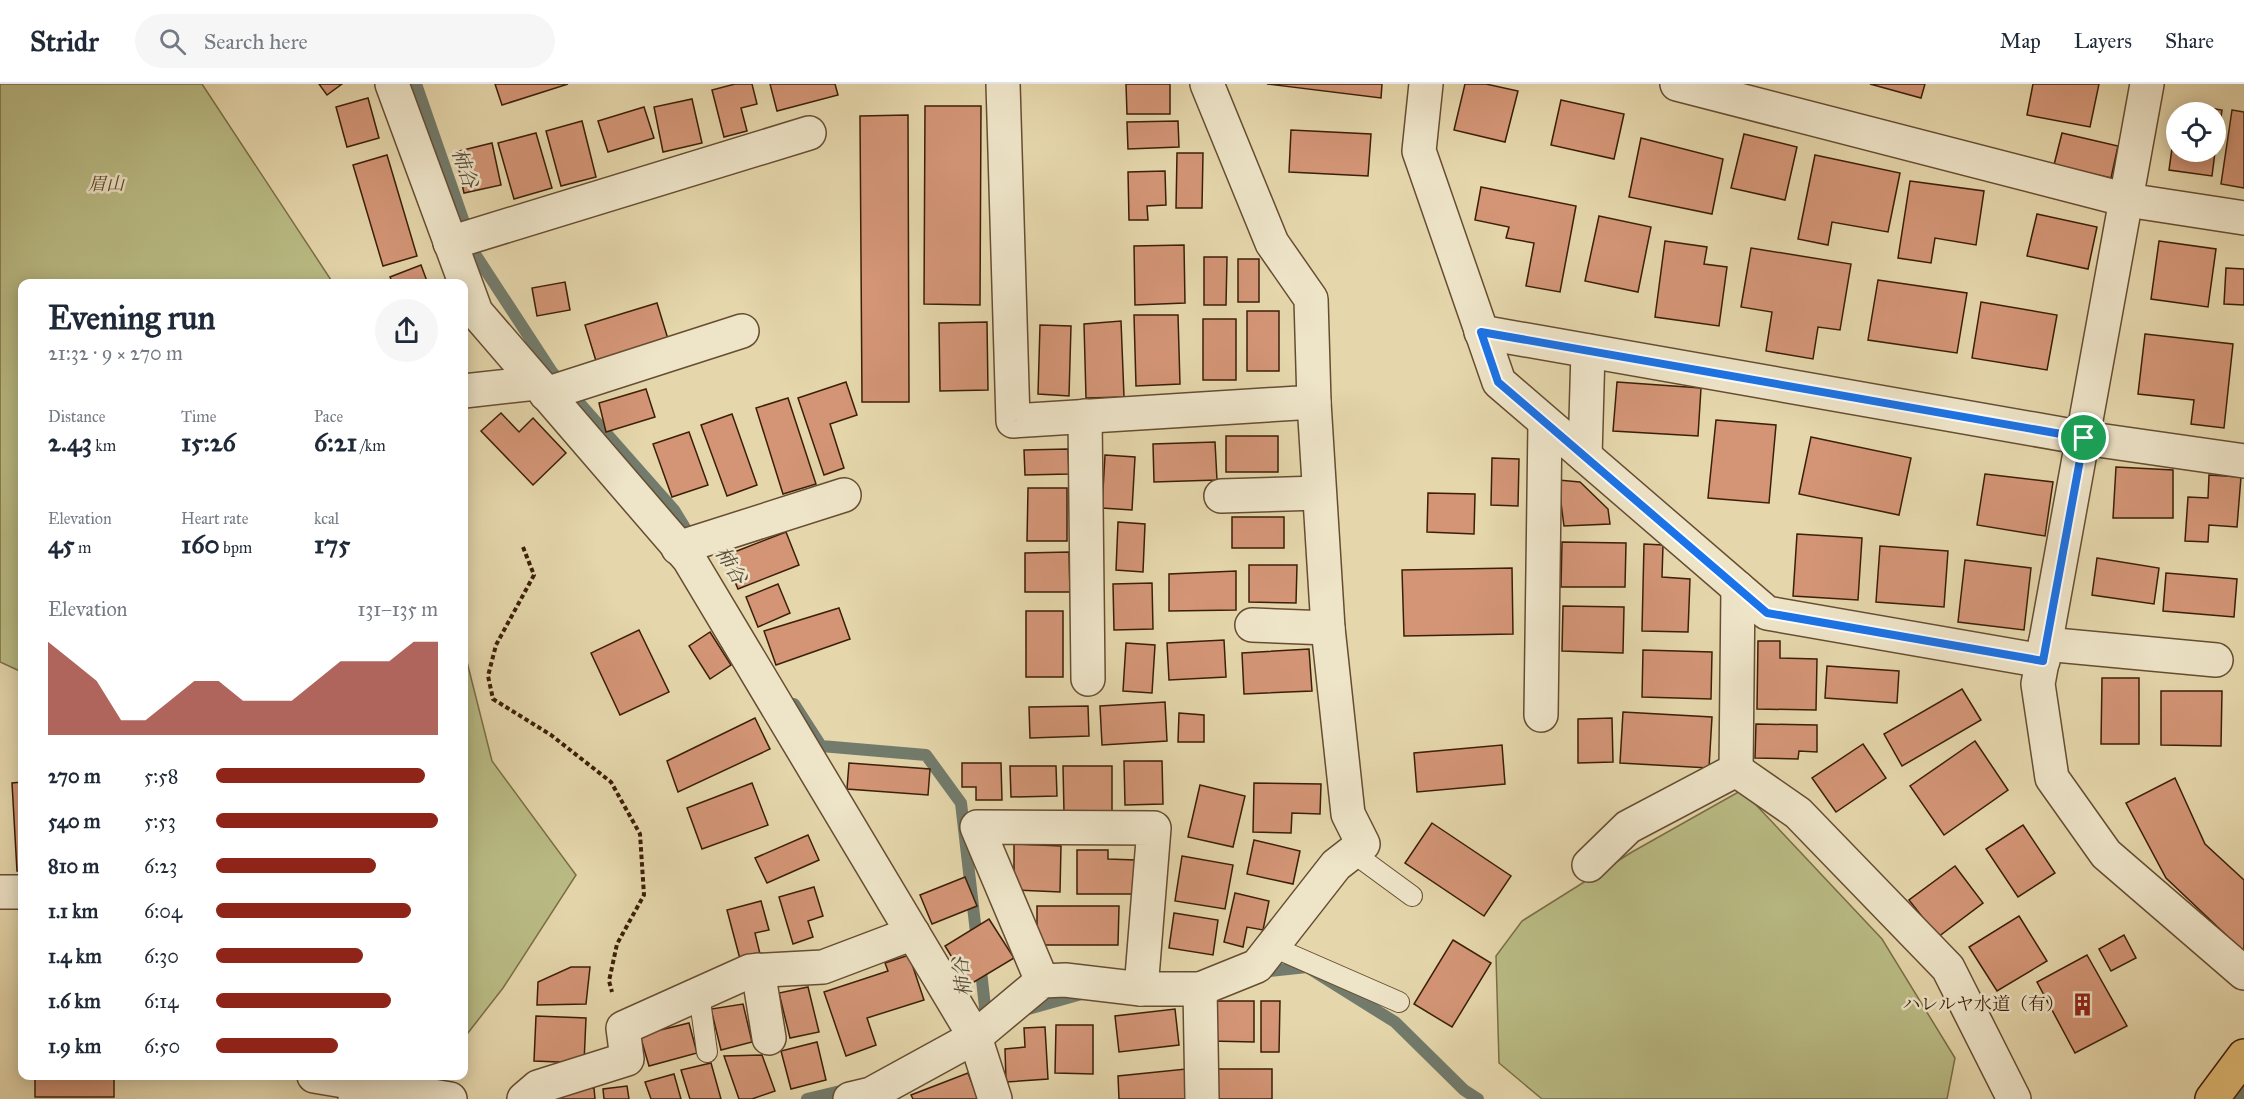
<!DOCTYPE html>
<html lang="en">
<head>
<meta charset="utf-8">
<style>
  :root { --surface:#fff; --page:#f6f6f7; --text:#1f2937; --muted:#747a83; --line:#e0e1e3; --accent:#8f2418 }
  body { margin:0; font-family:"IM FELL Great Primer","Noto Serif JP",serif; background:var(--page); color:var(--text); height:100vh; display:flex; flex-direction:column; font-size:22px; white-space:nowrap }
  * { box-sizing:border-box; margin:0 }
  p { font-size:20px; color:var(--muted) }
  .icon { flex:none; width:33px; height:33px; fill:none; stroke:currentColor; stroke-width:2; stroke-linecap:round; stroke-linejoin:round }
  .map { position:relative; flex:1; overflow:hidden }
  .side { position:absolute; left:18px; top:195px; width:450px; height:801px; display:flex; flex-direction:column; background:var(--surface); border-radius:12px; box-shadow:0 3px 15px #0003 }
  .side>* { flex:none }
  .tools { position:absolute; left:2166px; top:18px; display:grid; gap:12px }
  .tools a { display:grid; place-items:center; width:60px; height:60px; border-radius:50%; background:var(--surface); box-shadow:0 3px 15px #0003; font-size:30px }
  .pin { position:absolute; display:grid; place-items:center; width:51px; height:51px; color:#fff; margin:-26px; border:3px solid #fff; border-radius:50%; box-shadow:0 2px 6px #0007 }
  .round { display:grid; place-items:center; flex:none; width:63px; height:63px; border-radius:32px; background:var(--page) }
  .head { display:flex; align-items:center; justify-content:space-between; height:102px; padding:0 30px }
  h1 { font-size:33px; font-weight:700; line-height:45px }
  .metrics { display:grid; grid-template-columns:repeat(3,1fr); gap:9px; height:102px; padding:6px 30px }
  .metrics div { display:grid; align-content:center }
  .metrics b { font-size:26px; font-weight:700 }
  .metrics small { font-size:16px; font-weight:400 }
  .metrics p { font-size:16px }
  .chart { height:168px; padding:12px 30px }
  .chart p { display:flex; justify-content:space-between }
  .chart svg { width:100%; height:108px; margin-top:6px; fill:var(--accent); opacity:.7 }
  ul { padding:0 30px; list-style:none; font-size:20px }
  li { display:grid; grid-template-columns:96px 72px 1fr; align-items:center; height:45px }
  li i { height:15px; border-radius:8px; background:var(--accent) }
  header { display:flex; align-items:center; gap:36px; box-sizing:border-box; height:84px; padding:0 30px; background:var(--surface); border-bottom:2px solid var(--line) }
  header strong { font-size:28px }
  nav { display:flex; gap:33px; margin-inline-start:auto; font-size:21px }
  .search { width:420px; height:54px; background:var(--page); display:flex; align-items:center; gap:15px; box-sizing:border-box; padding:0 21px; border-radius:33px; color:var(--muted); font-size:22px }
  .map>svg:first-child { display:block }
  .green { fill:#babc85; stroke:#7b6e46; stroke-width:1.5 }
  .lines { fill:none; stroke-linecap:round; stroke-linejoin:round }
  .stream { stroke:#727b6c; stroke-width:12 }
  .building { fill:#d39576; stroke:#3c1f08; stroke-width:1.5 }
  .service-casing { stroke:#664d31; stroke-width:22 }
  .minor-casing { stroke:#664d31; stroke-width:36 }
  .trunk-casing { stroke:#3c1f08; stroke-width:36 }
  .path { stroke:#3c1f08; stroke-width:4; stroke-dasharray:4.5 3; stroke-linecap:butt }
  .service { stroke:#eee4c8; stroke-width:20 }
  .minor { stroke:#eee4c8; stroke-width:33 }
  .trunk { stroke:#e2bb76; stroke-width:33 }
  .route-casing { stroke:#fff; stroke-width:12 }
  .route { stroke:#1a73e8; stroke-width:8 }
  .labels { text-anchor:middle; dominant-baseline:central; stroke-width:5; stroke-linejoin:round; paint-order:stroke }
  .park-label { font-size:18px; font-style:italic; fill:#5c4627; stroke:#eee4c8 }
  .poi-label { font-size:18px; fill:#3c1f08; stroke:#eee4c8; text-anchor:end }
  .water-label { font-size:20px; font-style:italic; fill:#574d3a; stroke:#eee4c8 }
</style>
</head>
<body>
<header>
<strong>Stridr</strong>
<div class="search"><svg class="icon" aria-label="search" viewBox="0 0 24 24"><circle cx="10" cy="10" r="6"/><path d="M15 15l6 6"/></svg>Search here</div>
<nav><a>Map</a><a>Layers</a><a>Share</a></nav>
</header>
<div class="map">
<svg width="2244" height="1015" viewBox="0 0 2244 1015">
  <rect width="100%" height="100%" fill="#e5d6ab"/>
  <filter id="stains"><feTurbulence type="fractalNoise" baseFrequency=".00333" numOctaves="4"/><feColorMatrix values="0 0 0 0 .2 0 0 0 0 .09 0 0 0 0 .02 0 0 0 .5 -.17"/></filter>
  <radialGradient id="worn" r=".72"><stop offset=".6" stop-color="#630" stop-opacity="0"/><stop offset="1" stop-color="#630" stop-opacity=".3"/></radialGradient>
  <!-- green -->
  <g class="green">
    <polygon points="0,0 202,0 333,199 22,200 22,588 0,578"/>
    <polygon points="464,566 492,677 576,791 503,904 464,954"/>
    <polygon points="1742,706 1882,855 1955,974 1947,1015 1542,1015 1499,979 1496,872 1522,837 1632,768"/>
  </g>
  <g class="lines">
    <!-- stream -->
    <g class="stream">
      <polyline points="416,0 475,170 552,288 674,426 693,457"/>
      <polyline points="794,620 821,662 926,671 961,719 977,857"/>
      <polyline points="980,878 986,932"/>
      <polyline points="1260,888 1307,883 1395,938 1464,1006 1478,1015"/>
      <polyline points="1021,927 1085,909"/>
      <polyline points="807,1015 849,1005"/>
      <polyline points="2231,1015 2244,1008"/>
    </g>
  </g>
  <!-- building -->
  <g class="building">
    <polygon points="319,0 342,0 327,11"/>
    <polygon points="495,0 568,0 502,21"/>
    <polygon points="735,0 752,0 757,20 741,24 747,47 724,53 712,6"/>
    <polygon points="770,0 835,0 838,11 777,27"/>
    <polygon points="1126,0 1170,0 1170,30 1127,30"/>
    <polygon points="1267,0 1382,0 1381,14"/>
    <polygon points="1465,0 1486,0 1518,7 1505,58 1454,46"/>
    <polygon points="1870,0 1925,0 1921,14"/>
    <polygon points="2033,0 2099,0 2090,43 2027,31"/>
    <polygon points="368,14 379,54 347,63 336,23"/>
    <polygon points="692,15 702,59 663,68 654,23"/>
    <polygon points="1561,16 1624,30 1614,75 1551,61"/>
    <polygon points="2192,21 2222,26 2216,66 2216,28 2190,28"/>
    <polygon points="925,22 981,22 980,221 924,220"/>
    <polygon points="644,23 654,54 608,68 598,37"/>
    <polygon points="2232,26 2244,28 2244,104 2221,100"/>
    <polygon points="908,31 909,318 862,318 860,32"/>
    <polygon points="582,37 596,93 561,102 546,47"/>
    <polygon points="1178,37 1179,63 1128,65 1127,38"/>
    <polygon points="1291,46 1371,50 1368,92 1289,88"/>
    <polygon points="536,49 552,104 514,115 498,59"/>
    <polygon points="2062,49 2118,62 2111,94 2054,81"/>
    <polygon points="1744,50 1797,63 1785,116 1731,104"/>
    <polygon points="2174,50 2176,51 2176,68 2215,68 2212,92 2169,86"/>
    <polygon points="1641,54 1723,75 1712,130 1629,113"/>
    <polygon points="492,59 501,101 464,109 455,68"/>
    <polygon points="1177,69 1203,69 1202,124 1176,124"/>
    <polygon points="387,71 417,172 383,182 353,81"/>
    <polygon points="1815,71 1900,89 1888,148 1832,138 1828,161 1798,155"/>
    <polygon points="1165,87 1166,121 1147,122 1148,136 1129,136 1128,88"/>
    <polygon points="1910,97 1984,107 1976,161 1935,154 1931,179 1898,174"/>
    <polygon points="1481,103 1576,122 1560,208 1526,202 1534,159 1506,154 1509,143 1475,136"/>
    <polygon points="2037,130 2097,143 2088,185 2027,172"/>
    <polygon points="1599,132 1651,143 1638,208 1585,197"/>
    <polygon points="1665,157 1707,163 1704,180 1727,183 1719,242 1655,233"/>
    <polygon points="2159,157 2216,165 2208,223 2151,215"/>
    <polygon points="1184,161 1185,219 1135,221 1134,162"/>
    <polygon points="1751,164 1851,180 1840,246 1818,243 1813,275 1766,267 1772,228 1741,223"/>
    <polygon points="1204,173 1227,173 1226,221 1204,221"/>
    <rect x="1238" y="175" width="21" height="43"/>
    <polygon points="421,181 428,200 393,200 390,193"/>
    <polygon points="2226,184 2244,185 2244,221 2224,220"/>
    <polygon points="1878,196 1967,209 1957,269 1868,256"/>
    <polygon points="565,198 570,226 537,232 532,204"/>
    <polygon points="1981,218 2057,231 2047,286 1972,274"/>
    <polygon points="657,219 668,255 596,277 585,241"/>
    <rect x="1247" y="227" width="32" height="60"/>
    <polygon points="1134,231 1178,231 1180,300 1136,302"/>
    <rect x="1203" y="235" width="33" height="61"/>
    <polygon points="1121,237 1124,313 1086,314 1084,240"/>
    <polygon points="987,238 988,306 940,307 939,239"/>
    <polygon points="1040,241 1071,242 1069,312 1038,310"/>
    <polygon points="2145,250 2233,260 2224,344 2191,340 2194,316 2138,310"/>
    <polygon points="846,298 857,331 830,340 844,384 824,391 798,314"/>
    <polygon points="1617,298 1701,304 1698,352 1613,347"/>
    <polygon points="646,305 655,333 606,348 599,319"/>
    <polygon points="788,314 816,400 783,410 756,324"/>
    <polygon points="501,329 519,348 533,334 566,369 533,401 481,347"/>
    <polygon points="732,330 757,401 727,412 701,341"/>
    <polygon points="1716,336 1776,341 1769,419 1708,414"/>
    <polygon points="689,348 708,401 672,413 653,360"/>
    <rect x="1226" y="352" width="52" height="36"/>
    <polygon points="1811,353 1911,374 1899,431 1799,410"/>
    <polygon points="1215,358 1217,396 1154,398 1153,360"/>
    <polygon points="1068,365 1069,390 1025,391 1024,366"/>
    <polygon points="1105,371 1135,373 1132,426 1102,424"/>
    <polygon points="1492,374 1519,375 1518,422 1491,421"/>
    <polygon points="2116,383 2173,386 2173,434 2113,434"/>
    <polygon points="1985,390 2053,398 2045,452 1977,441"/>
    <polygon points="2209,391 2241,393 2237,443 2209,441 2208,458 2185,457 2188,413 2208,414"/>
    <polygon points="1558,396 1580,398 1608,425 1610,440 1564,442"/>
    <polygon points="1028,404 1067,404 1067,457 1027,457"/>
    <polygon points="1428,409 1475,410 1474,450 1427,448"/>
    <rect x="1232" y="433" width="52" height="31"/>
    <polygon points="1118,438 1145,440 1143,488 1116,486"/>
    <polygon points="786,448 799,481 738,505 724,472"/>
    <polygon points="1797,450 1862,454 1858,516 1793,512"/>
    <polygon points="1562,458 1626,459 1625,503 1561,503"/>
    <polygon points="1644,460 1663,461 1662,493 1690,495 1688,548 1642,547"/>
    <polygon points="1880,462 1948,467 1944,523 1876,518"/>
    <polygon points="1069,468 1070,508 1025,508 1025,469"/>
    <polygon points="2097,474 2159,484 2154,520 2092,511"/>
    <polygon points="1965,476 2031,484 2024,546 1958,538"/>
    <polygon points="1249,481 1297,481 1296,519 1249,518"/>
    <polygon points="1512,484 1513,550 1404,552 1402,486"/>
    <polygon points="1236,487 1236,526 1169,527 1169,490"/>
    <polygon points="2166,489 2237,495 2234,533 2163,527"/>
    <polygon points="1152,499 1153,545 1114,546 1113,500"/>
    <polygon points="778,500 790,529 758,543 746,513"/>
    <polygon points="1563,522 1624,523 1623,569 1562,567"/>
    <polygon points="839,524 850,555 776,581 764,547"/>
    <rect x="1026" y="527" width="37" height="66"/>
    <polygon points="639,546 669,608 620,631 591,569"/>
    <polygon points="710,548 731,581 710,595 689,562"/>
    <polygon points="1224,556 1226,593 1169,596 1167,559"/>
    <polygon points="1758,557 1780,557 1780,574 1817,575 1816,626 1757,625"/>
    <polygon points="1126,559 1155,561 1152,609 1123,607"/>
    <polygon points="1309,565 1312,607 1244,610 1242,569"/>
    <polygon points="1643,566 1712,568 1711,615 1642,613"/>
    <polygon points="1827,582 1899,587 1897,619 1825,614"/>
    <polygon points="2102,594 2139,594 2139,660 2101,660"/>
    <polygon points="1962,605 1981,636 1902,682 1884,650"/>
    <polygon points="2161,607 2222,607 2221,662 2161,661"/>
    <polygon points="1165,618 1167,657 1102,661 1100,622"/>
    <polygon points="1088,622 1089,652 1030,654 1029,623"/>
    <polygon points="1623,628 1712,633 1709,684 1620,679"/>
    <polygon points="1179,629 1204,631 1204,658 1178,658"/>
    <polygon points="755,634 770,665 678,708 667,677"/>
    <polygon points="1612,634 1613,678 1578,679 1578,635"/>
    <polygon points="1756,640 1817,641 1817,668 1799,667 1798,675 1755,674"/>
    <polygon points="1975,657 2008,706 1944,751 1910,702"/>
    <polygon points="1863,660 1886,694 1836,728 1812,694"/>
    <polygon points="1502,661 1505,700 1417,708 1414,669"/>
    <polygon points="1124,677 1162,677 1163,720 1125,721"/>
    <polygon points="849,679 930,685 928,711 847,705"/>
    <polygon points="962,679 1001,679 1002,716 976,716 976,703 962,703"/>
    <polygon points="1010,682 1056,682 1057,712 1011,713"/>
    <polygon points="1063,682 1112,682 1112,728 1064,729"/>
    <polygon points="2175,694 2205,760 2244,796 2244,868 2166,794 2126,719"/>
    <polygon points="22,698 22,787 17,787 12,699"/>
    <polygon points="752,699 768,741 702,765 687,724"/>
    <polygon points="1254,699 1321,700 1320,730 1292,729 1291,749 1253,748"/>
    <polygon points="1200,701 1245,712 1233,763 1188,753"/>
    <polygon points="1432,739 1511,792 1484,832 1405,779"/>
    <polygon points="2023,741 2055,789 2018,813 1986,765"/>
    <polygon points="808,751 819,776 767,799 755,774"/>
    <polygon points="1254,756 1300,767 1293,800 1247,790"/>
    <polygon points="1014,760 1061,762 1060,808 1014,806"/>
    <polygon points="1077,766 1108,766 1108,775 1136,776 1136,810 1077,810"/>
    <polygon points="1182,772 1233,781 1225,825 1175,817"/>
    <polygon points="1955,782 1983,819 1938,853 1909,816"/>
    <polygon points="965,793 977,822 932,840 920,811"/>
    <polygon points="814,803 823,832 808,837 813,853 793,860 779,813"/>
    <polygon points="1235,809 1269,817 1263,846 1247,843 1243,863 1224,858"/>
    <polygon points="761,817 769,846 755,849 760,870 740,875 727,826"/>
    <polygon points="1037,822 1119,822 1118,861 1037,861"/>
    <polygon points="1174,829 1218,836 1213,871 1169,864"/>
    <polygon points="2019,832 2047,877 1997,907 1969,863"/>
    <polygon points="989,835 1014,874 969,901 945,862"/>
    <polygon points="2124,851 2136,874 2111,887 2099,865"/>
    <polygon points="1453,856 1491,879 1452,943 1414,920"/>
    <polygon points="909,871 924,916 867,934 876,961 846,972 824,908 888,887 885,879"/>
    <polygon points="2087,871 2127,942 2075,969 2037,898"/>
    <polygon points="571,883 590,883 586,920 537,921 538,898"/>
    <polygon points="808,903 819,948 790,954 779,909"/>
    <polygon points="1211,917 1254,917 1254,958 1210,957"/>
    <polygon points="1261,917 1280,917 1279,968 1261,968"/>
    <polygon points="743,920 752,958 721,966 711,925"/>
    <polygon points="1175,925 1179,961 1119,968 1115,932"/>
    <polygon points="536,932 586,934 584,979 534,977"/>
    <polygon points="689,939 697,969 649,982 640,951"/>
    <polygon points="1056,941 1093,941 1093,990 1055,989"/>
    <polygon points="1045,943 1048,995 1006,998 1005,965 1025,963 1024,944"/>
    <polygon points="817,958 826,996 791,1005 781,967"/>
    <polygon points="762,971 775,1007 752,1015 739,1015 724,972"/>
    <polygon points="711,979 721,1015 690,1015 681,986"/>
    <polygon points="1186,985 1186,1015 1119,1015 1118,992"/>
    <polygon points="1217,985 1272,985 1272,1015 1216,1015"/>
    <polygon points="968,989 978,1015 913,1015 911,1011"/>
    <polygon points="674,990 681,1015 651,1015 645,998"/>
    <rect x="35" y="992" width="79" height="21"/>
    <polygon points="627,1002 629,1015 604,1015 603,1005"/>
    <polygon points="594,1004 595,1015 556,1015 556,1006"/>
  </g>
  <g class="lines">
    <defs>
      <g id="service">
        <polyline points="1352,768 1412,812"/>
        <polyline points="1273,863 1399,918"/>
        <polyline points="693,913 701,924 707,968"/>
      </g>
      <g id="minor">
        <polyline points="392,0 476,228 689,475 975,953 995,1015"/>
        <polyline points="1003,0 1013,337 1314,318 1311,215 1272,159 1207,0"/>
        <polyline points="1426,0 1419,67 1499,298 1767,529 2043,577"/>
        <polyline points="1677,0 2127,116 2244,134"/>
        <polyline points="2147,0 2038,600 2052,694 2106,770 2244,889"/>
        <polyline points="450,159 809,49"/>
        <polyline points="1481,248 2084,354 2244,377"/>
        <polyline points="464,307 536,299"/>
        <polyline points="546,310 742,247"/>
        <polyline points="1085,332 1088,595"/>
        <polyline points="1585,372 1588,267"/>
        <polyline points="1221,412 1319,409"/>
        <polyline points="678,464 844,411"/>
        <polyline points="1252,541 1328,544"/>
        <polyline points="2045,560 2216,576"/>
        <polyline points="1541,631 1545,339"/>
        <polyline points="1736,686 1798,729 1948,884 2014,1015"/>
        <polyline points="1589,781 1628,743 1736,686 1738,504"/>
        <polyline points="0,808 22,808"/>
        <polyline points="758,886 769,954"/>
        <polyline points="1042,897 977,743 1154,744 1141,905"/>
        <polyline points="1200,905 1202,1015"/>
        <polyline points="314,992 380,1003"/>
        <polyline points="355,1015 380,1003 450,1015"/>
        <polyline points="524,1015 538,1003 627,975 623,944 750,887 823,883 913,849"/>
        <polyline points="850,1015 871,1010 975,953 1042,897 1065,896 1141,905 1200,905 1257,882 1336,781 1363,760 1348,730 1328,544 1314,318"/>
      </g>
      <polyline id="trunk" points="2212,1015 2244,972"/>
    </defs>
    <!-- service casing -->
    <use href="#service" class="service-casing"/>
    <!-- minor casing -->
    <use href="#minor" class="minor-casing"/>
    <!-- trunk casing -->
    <use href="#trunk" class="trunk-casing"/>
    <!-- path -->
    <polyline class="path" points="523,463 534,491 496,561 488,592 493,615 551,651 611,698 640,750 644,811 617,860 609,897 612,908"/>
    <!-- service -->
    <use href="#service" class="service"/>
    <!-- minor -->
    <use href="#minor" class="minor"/>
    <!-- trunk -->
    <use href="#trunk" class="trunk"/>
  </g>
  <g class="lines">
    <defs>
      <polygon id="route" points="1481,248 2084,354 2043,577 1767,529 1498,298"/>
    </defs>
    <!-- route casing -->
    <use href="#route" class="route-casing"/>
    <!-- route -->
    <use href="#route" class="route"/>
  </g>
  <!-- icons -->
  <defs>
    <symbol id="building-bare" viewBox="-9 -9 18 18"><path d="M-4-6H4V6H1V3H-1V6H-4ZM-2.5-4.3h1.7v1.8h-1.7ZM.8-4.3h1.7v1.8H.8ZM-2.5-1h1.7V.8h-1.7ZM.8-1h1.7V.8H.8Z" fill="#8f2418" stroke="#eee4c8" stroke-width="2.5" paint-order="stroke"/></symbol>
  </defs>
  <g fill-rule="evenodd">
    <use href="#building-bare" x="2066" y="904" width="33" height="33"/>
  </g>
  <g class="labels">
    <!-- park labels -->
    <g class="park-label">
      <text x="106" y="100">眉山</text>
    </g>
    <!-- poi labels -->
    <g class="poi-label">
      <text x="2064" y="920">ハレルヤ水道（有）</text>
    </g>
    <!-- water labels -->
    <g class="water-label">
      <text transform="translate(465 84) rotate(71)">柿谷</text>
      <text transform="translate(731 481) rotate(58)">柿谷</text>
      <text transform="translate(962 893) rotate(-97)">柿谷</text>
    </g>
  </g>
  <rect width="100%" height="100%" filter="url(#stains)"/>
  <rect width="100%" height="100%" fill="url(#worn)"/>
</svg>
<div class="tools">
<a><svg class="icon" aria-label="locate" viewBox="0 0 24 24"><circle cx="12" cy="12" r="6"/><path d="M12 2v4M12 18v4M2 12h4M18 12h4"/></svg></a>
</div>
<div class="pin" style="left:2084px;top:354px;background:#1e9e55"><svg class="icon" aria-label="arrive" viewBox="0 0 24 24"><path d="M6 21V4h12l-3 4 3 4H6"/></svg></div>
<section class="side">
<div class="head"><div><h1>Evening run</h1><p>21:32 · 9 × 270 m</p></div><a class="round"><svg class="icon" aria-label="share" viewBox="0 0 24 24"><path d="M12 15V3M7 8l5-5 5 5M5 13v7h14v-7"/></svg></a></div>
<div class="metrics">
<div><p>Distance</p><b>2.43<small> km</small></b></div>
<div><p>Time</p><b>15:26</b></div>
<div><p>Pace</p><b>6:21<small> /km</small></b></div>
</div>
<div class="metrics">
<div><p>Elevation</p><b>45<small> m</small></b></div>
<div><p>Heart rate</p><b>160<small> bpm</small></b></div>
<div><p>kcal</p><b>175</b></div>
</div>
<div class="chart"><p><span>Elevation</span>131–135 m</p>
<svg viewBox="0 0 160 44" preserveAspectRatio="none"><path d="M0 44V6L10 14L20 22L30 38L40 38L50 30L60 22L70 22L80 30L90 30L100 30L110 22L120 14L130 14L140 14L150 6L160 6V44z"/></svg>
</div>
<ul>
<li><b>270 m</b>5:58<i style="width:94%"></i></li>
<li><b>540 m</b>5:53<i style="width:100%"></i></li>
<li><b>810 m</b>6:23<i style="width:72%"></i></li>
<li><b>1.1 km</b>6:04<i style="width:88%"></i></li>
<li><b>1.4 km</b>6:30<i style="width:66%"></i></li>
<li><b>1.6 km</b>6:14<i style="width:79%"></i></li>
<li><b>1.9 km</b>6:50<i style="width:55%"></i></li>
</ul>
</section>
</div>
</body>
</html>
